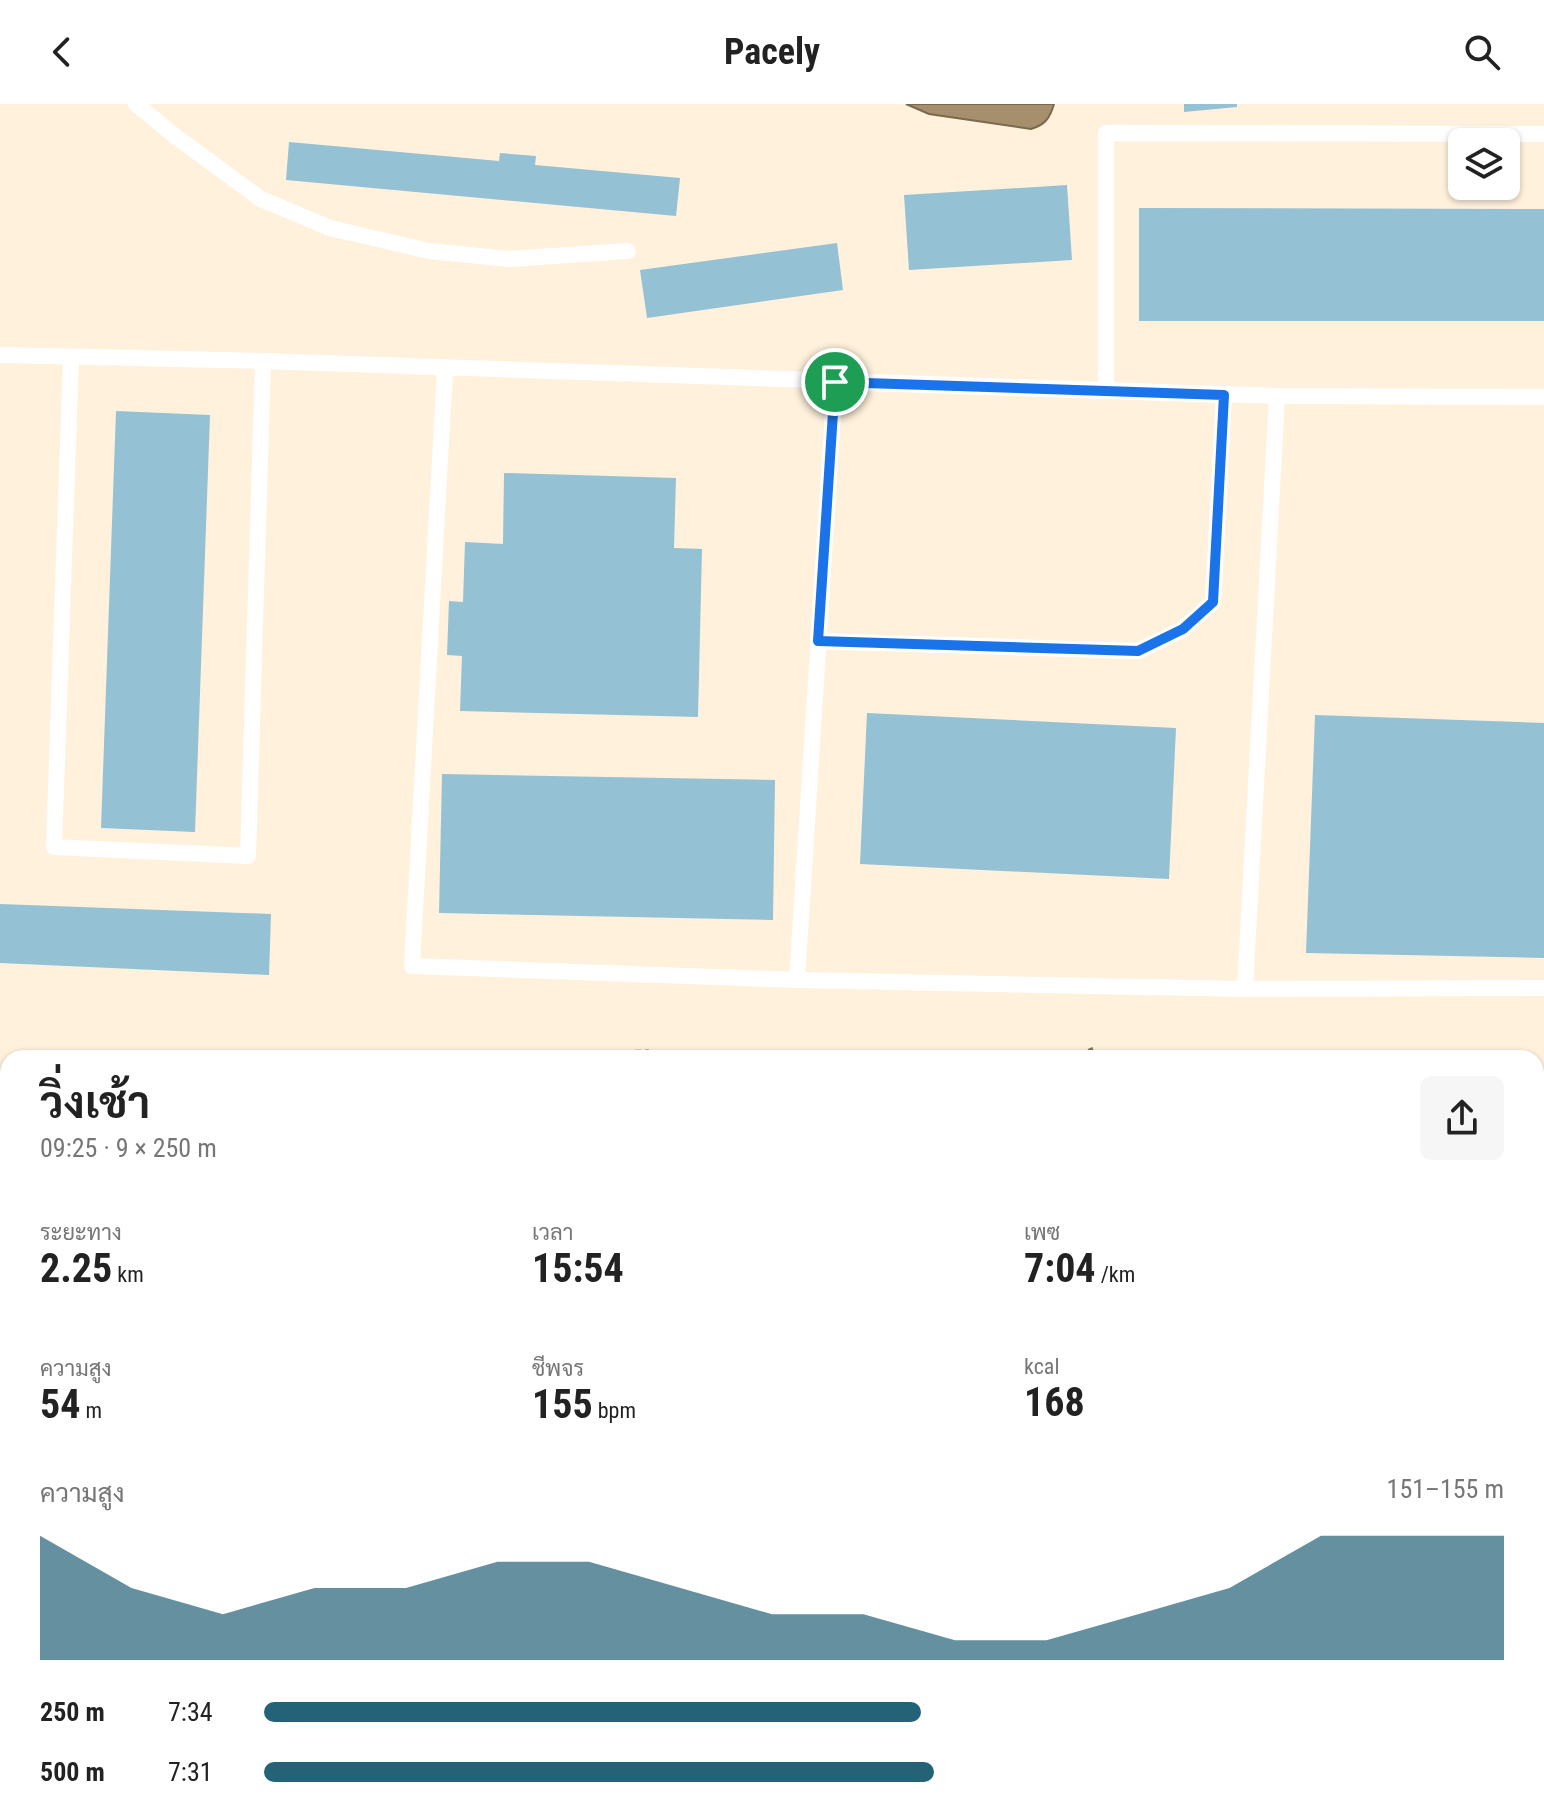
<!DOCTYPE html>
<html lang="th">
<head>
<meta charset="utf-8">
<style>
  :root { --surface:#fff; --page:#f6f6f6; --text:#222; --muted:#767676; --accent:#246278 }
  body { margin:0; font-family:"Roboto Condensed",Sarabun,sans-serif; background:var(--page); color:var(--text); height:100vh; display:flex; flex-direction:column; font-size:30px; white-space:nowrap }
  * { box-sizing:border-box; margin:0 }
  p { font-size:26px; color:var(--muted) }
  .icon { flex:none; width:44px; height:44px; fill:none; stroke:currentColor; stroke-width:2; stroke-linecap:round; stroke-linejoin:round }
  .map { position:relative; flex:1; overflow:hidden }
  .side { position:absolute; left:0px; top:946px; width:1544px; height:770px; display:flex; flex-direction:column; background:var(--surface); border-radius:24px 24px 0 0; box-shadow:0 2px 6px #0004 }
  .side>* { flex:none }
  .buttons { position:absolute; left:1448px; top:24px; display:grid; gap:16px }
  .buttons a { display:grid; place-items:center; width:72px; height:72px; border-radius:12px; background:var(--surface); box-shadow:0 2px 6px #0004; font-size:40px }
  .pin { position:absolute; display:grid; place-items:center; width:68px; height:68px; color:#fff; margin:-34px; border:4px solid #fff; border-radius:50%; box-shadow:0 2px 8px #0007 }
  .round { display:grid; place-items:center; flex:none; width:84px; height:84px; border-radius:12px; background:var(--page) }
  .summary { display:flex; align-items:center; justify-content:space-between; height:136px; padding:0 40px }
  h1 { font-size:44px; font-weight:700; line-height:60px }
  .metrics { display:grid; grid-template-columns:repeat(3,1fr); gap:12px; height:136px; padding:8px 40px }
  .metrics div { display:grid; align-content:center }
  .metrics b { font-size:40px; font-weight:700 }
  .metrics small { font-size:22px; font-weight:400 }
  .metrics p { font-size:22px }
  .chart { height:224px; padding:16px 40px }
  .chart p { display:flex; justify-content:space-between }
  .chart svg { width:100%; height:144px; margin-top:8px; fill:var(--accent); opacity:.7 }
  ul { padding:0 40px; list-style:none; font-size:26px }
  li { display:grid; grid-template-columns:128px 96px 1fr; align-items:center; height:60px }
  li i { height:20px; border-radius:10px; background:var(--accent) }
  header { display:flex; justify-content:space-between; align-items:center; height:104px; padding:0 40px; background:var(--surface); font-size:36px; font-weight:700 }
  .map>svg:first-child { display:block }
  .water { fill:#a68f6d; stroke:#7b694e; stroke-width:2 }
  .building { fill:#94c1d4 }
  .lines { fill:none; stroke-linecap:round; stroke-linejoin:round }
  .path { stroke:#817769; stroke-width:5; stroke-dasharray:6 4; stroke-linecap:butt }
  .lane { stroke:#fff; stroke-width:16 }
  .street { stroke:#fff; stroke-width:30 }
  .route-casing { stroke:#fff; stroke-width:16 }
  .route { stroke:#1a73e8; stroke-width:10 }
</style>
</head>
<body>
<header><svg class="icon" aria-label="back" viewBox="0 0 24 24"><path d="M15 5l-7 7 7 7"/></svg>Pacely<svg class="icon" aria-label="search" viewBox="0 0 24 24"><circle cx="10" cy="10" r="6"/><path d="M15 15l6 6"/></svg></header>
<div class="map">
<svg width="1544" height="1715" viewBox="0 0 1544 1715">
  <rect width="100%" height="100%" fill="#fff1dc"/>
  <!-- water -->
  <path class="water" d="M906,0H1054C1050,14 1045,21 1031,25L929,10Z"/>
  <!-- building -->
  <g class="building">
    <polygon points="1184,0 1237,0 1237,3 1184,8"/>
    <polygon points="289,38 499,57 500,49 536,52 535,61 680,74 676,112 286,76"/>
    <polygon points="1067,81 1072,156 909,166 904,91"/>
    <polygon points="1139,104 1544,105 1544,217 1139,217"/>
    <polygon points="837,139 843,186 647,214 640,166"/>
    <polygon points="116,307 210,311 195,728 101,724"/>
    <polygon points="504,369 676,374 674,444 702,445 698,613 460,607 462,552 447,551 449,497 463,498 465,438 503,440"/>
    <polygon points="867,609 1176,624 1169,775 860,760"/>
    <polygon points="1315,611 1544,619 1544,854 1306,849"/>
    <polygon points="442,670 775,676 773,816 439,809"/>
    <polygon points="0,800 271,810 269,871 0,859"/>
    <polygon points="0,1015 8,1017 8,1148 1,1176"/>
    <rect x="1536" y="1358" width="8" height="87"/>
    <polygon points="8,1465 8,1708 98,1708 98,1715 0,1715 0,1467"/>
    <rect x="1536" y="1537" width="8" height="120"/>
    <rect x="367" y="1708" width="139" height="7"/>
    <rect x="528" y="1708" width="80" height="7"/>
    <polygon points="620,1708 650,1708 651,1715 620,1715"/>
    <rect x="788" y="1708" width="74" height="7"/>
    <rect x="866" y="1708" width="52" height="7"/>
    <rect x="927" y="1708" width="121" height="7"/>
    <rect x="1096" y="1708" width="66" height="7"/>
    <polygon points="1175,1708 1249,1708 1249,1715 1176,1715"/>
    <rect x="1257" y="1708" width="68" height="7"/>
    <rect x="1332" y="1708" width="64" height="7"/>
    <rect x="1405" y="1708" width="112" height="7"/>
  </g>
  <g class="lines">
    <!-- path -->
    <g class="path">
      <polyline points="1090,944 1094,954"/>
      <polyline points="586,954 602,949 649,948"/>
      <polyline points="1536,1122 1544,1122"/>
    </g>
    <!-- lane -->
    <g class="lane">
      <polyline points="136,0 175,32 261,95 330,124 429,147 509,155 628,147"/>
      <polyline points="0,251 263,257 1277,292 1544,293"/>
      <polyline points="71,253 54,743 248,752 263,257"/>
      <polyline points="445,265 412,862 797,876"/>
      <polyline points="835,278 797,876 1245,885 1277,292"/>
      <polyline points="1106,287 1106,29 1544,30"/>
      <polyline points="818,537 1138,547 1183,525 1213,498 1224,291"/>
      <polyline points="1245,885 1544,884"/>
      <polyline points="0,978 8,980"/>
      <polyline points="0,1441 8,1442"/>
      <polyline points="140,1708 140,1715"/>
    </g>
    <!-- street -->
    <g class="street">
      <polyline points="1536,1327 1544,1327"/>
      <polyline points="1536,1501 1544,1501"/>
      <polyline points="342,1708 343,1715"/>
    </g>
  </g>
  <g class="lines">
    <defs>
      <polygon id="route" points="835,278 1224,291 1213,498 1183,525 1138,547 818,537"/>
    </defs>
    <!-- route casing -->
    <use href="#route" class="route-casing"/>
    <!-- route -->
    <use href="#route" class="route"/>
  </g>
</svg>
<div class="buttons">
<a><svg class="icon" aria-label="layers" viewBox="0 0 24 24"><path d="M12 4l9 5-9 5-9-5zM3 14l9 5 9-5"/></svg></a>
</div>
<div class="pin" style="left:835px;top:278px;background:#1e9e55"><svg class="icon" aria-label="arrive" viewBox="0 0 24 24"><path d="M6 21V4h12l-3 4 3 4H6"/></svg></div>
<section class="side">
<div class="summary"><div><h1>วิ่งเช้า</h1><p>09:25 · 9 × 250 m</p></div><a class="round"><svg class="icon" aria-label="share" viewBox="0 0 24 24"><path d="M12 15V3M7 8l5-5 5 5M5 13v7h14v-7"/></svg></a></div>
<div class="metrics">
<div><p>ระยะทาง</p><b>2.25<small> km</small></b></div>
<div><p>เวลา</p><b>15:54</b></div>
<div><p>เพซ</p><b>7:04<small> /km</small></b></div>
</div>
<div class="metrics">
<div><p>ความสูง</p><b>54<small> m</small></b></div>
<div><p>ชีพจร</p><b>155<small> bpm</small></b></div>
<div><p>kcal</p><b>168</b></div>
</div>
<div class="chart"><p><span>ความสูง</span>151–155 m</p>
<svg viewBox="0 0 160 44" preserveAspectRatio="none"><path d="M0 44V6L10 22L20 30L30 22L40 22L50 14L60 14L70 22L80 30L90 30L100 38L110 38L120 30L130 22L140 6L150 6L160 6V44z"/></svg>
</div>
<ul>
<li><b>250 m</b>7:34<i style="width:53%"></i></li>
<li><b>500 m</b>7:31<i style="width:54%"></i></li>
</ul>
</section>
</div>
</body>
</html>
